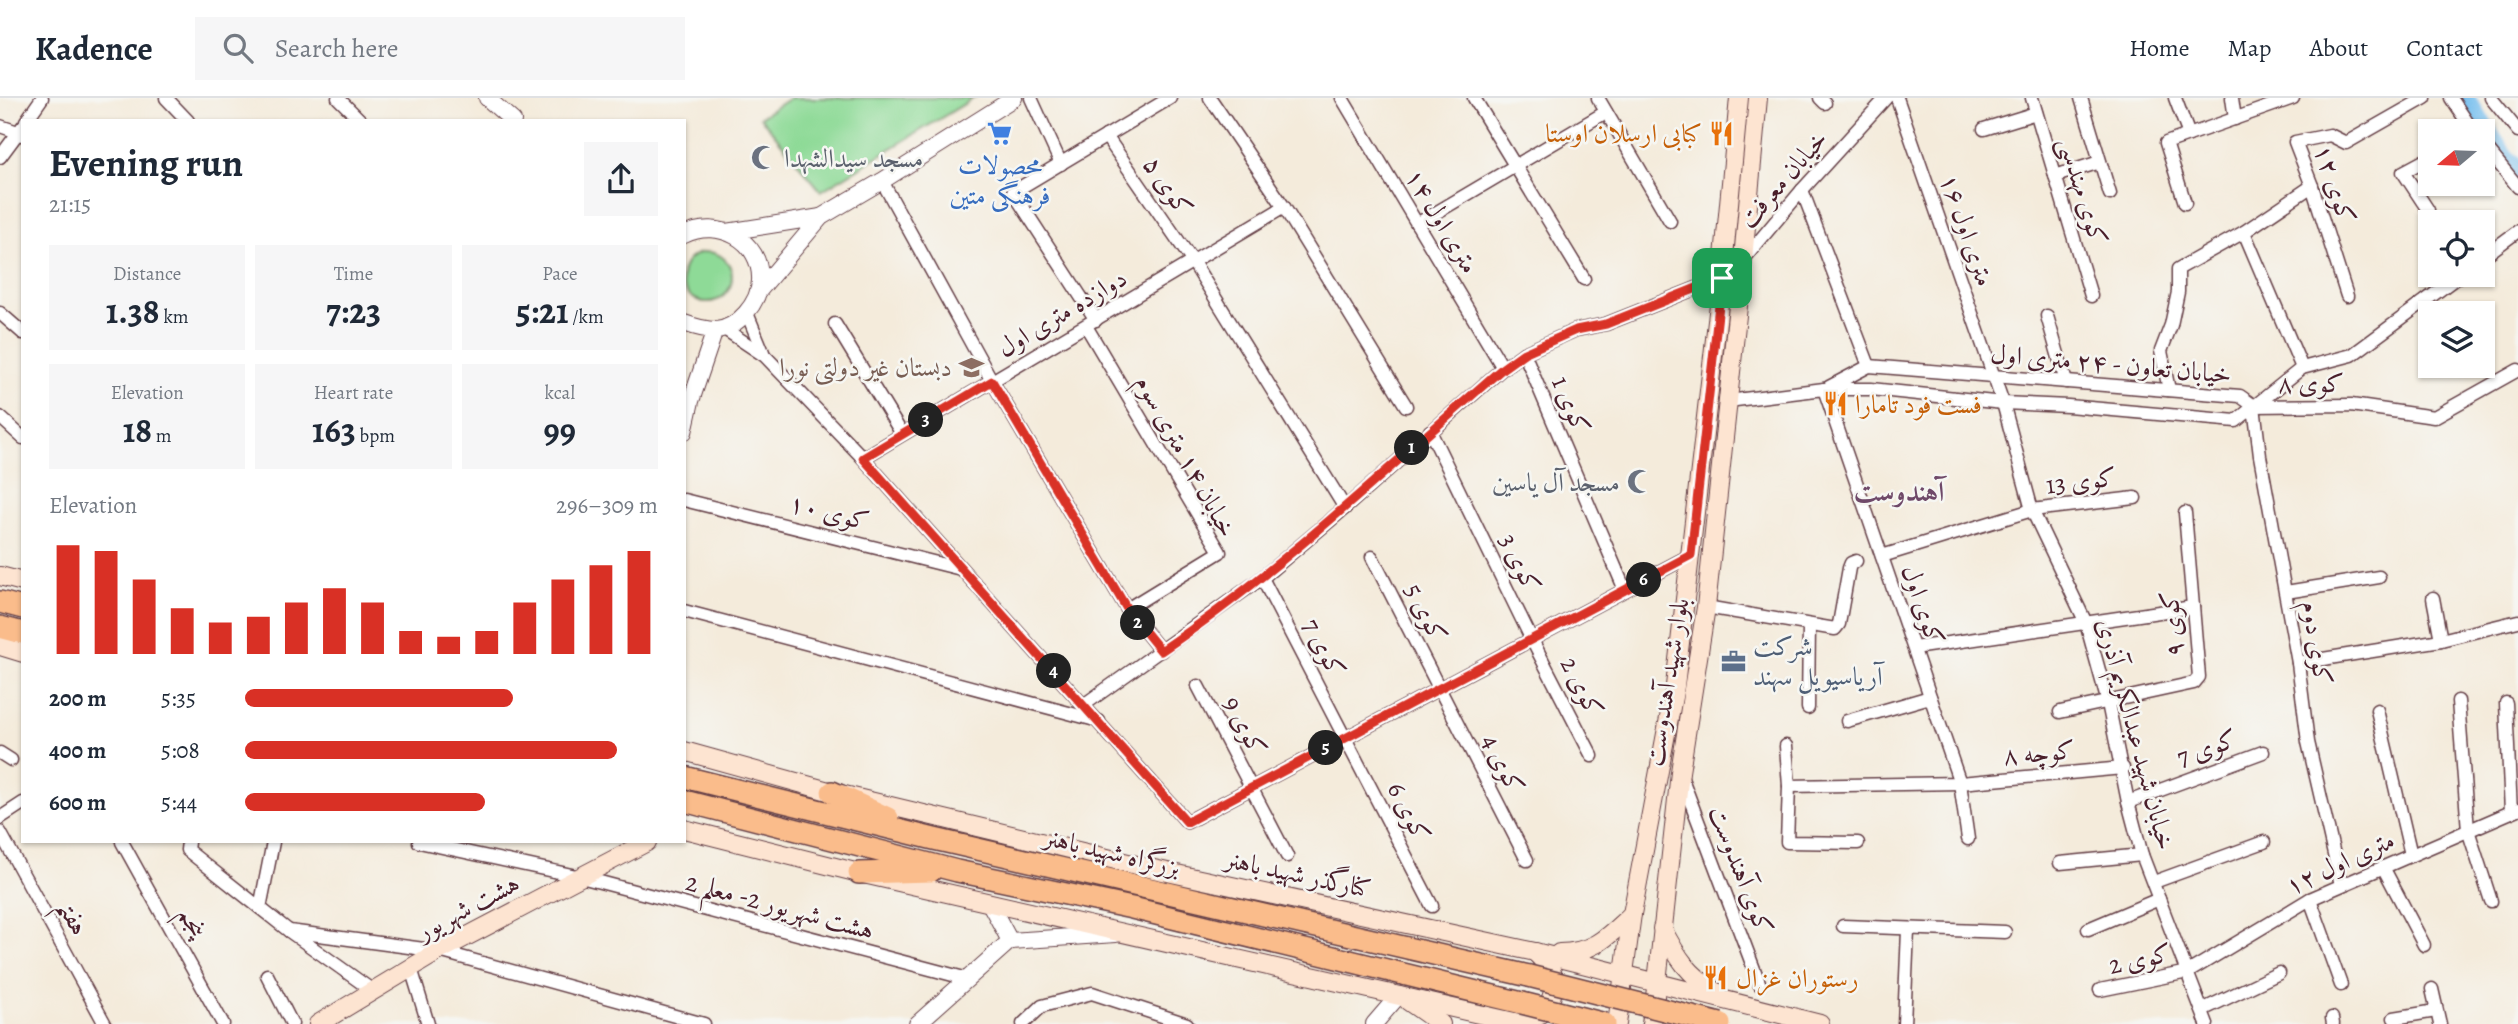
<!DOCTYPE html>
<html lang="en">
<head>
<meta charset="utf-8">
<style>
  :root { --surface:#fff; --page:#f6f6f7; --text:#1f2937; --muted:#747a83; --line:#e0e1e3; --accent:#d93025 }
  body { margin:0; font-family:Alegreya,Amiri,serif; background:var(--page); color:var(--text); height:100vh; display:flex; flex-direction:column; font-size:26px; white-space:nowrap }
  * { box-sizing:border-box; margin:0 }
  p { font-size:23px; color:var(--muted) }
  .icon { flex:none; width:38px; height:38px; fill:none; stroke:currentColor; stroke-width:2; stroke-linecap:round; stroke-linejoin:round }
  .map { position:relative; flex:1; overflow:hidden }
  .details { position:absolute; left:21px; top:21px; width:665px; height:724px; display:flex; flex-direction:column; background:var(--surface); border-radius:0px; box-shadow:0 2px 5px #0004 }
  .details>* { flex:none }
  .needle { width:46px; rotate:251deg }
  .fabs { position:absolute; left:2418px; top:21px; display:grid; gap:14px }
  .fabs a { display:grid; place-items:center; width:77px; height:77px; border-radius:0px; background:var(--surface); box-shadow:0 2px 5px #0004; font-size:35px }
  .pin { position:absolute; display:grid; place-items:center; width:60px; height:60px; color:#fff; margin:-30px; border-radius:14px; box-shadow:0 4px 10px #0006 }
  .km { position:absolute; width:35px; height:35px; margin:-18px; border-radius:50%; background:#222; color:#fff; font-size:19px; line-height:35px; text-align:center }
  .round { display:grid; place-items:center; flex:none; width:74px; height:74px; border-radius:0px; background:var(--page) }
  .head { display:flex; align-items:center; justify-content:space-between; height:119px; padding:0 28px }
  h1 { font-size:38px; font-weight:700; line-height:52px }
  .metrics { display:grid; grid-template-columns:repeat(3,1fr); gap:10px; height:119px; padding:7px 28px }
  .metrics div { display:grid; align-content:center; border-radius:0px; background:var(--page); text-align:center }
  .metrics b { font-size:35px; font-weight:700 }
  .metrics small { font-size:19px; font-weight:400 }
  .metrics p { font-size:19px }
  .chart { height:196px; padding:14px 28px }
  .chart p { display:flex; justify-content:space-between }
  .chart svg { width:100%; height:126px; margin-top:7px; stroke:var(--accent); stroke-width:6 }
  ul { padding:0 28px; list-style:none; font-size:23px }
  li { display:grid; grid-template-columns:112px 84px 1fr; align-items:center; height:52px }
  li i { height:18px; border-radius:9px; background:var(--accent) }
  header { display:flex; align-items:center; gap:42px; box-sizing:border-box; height:98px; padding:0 35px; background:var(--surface); border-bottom:2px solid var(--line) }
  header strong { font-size:33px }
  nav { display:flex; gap:38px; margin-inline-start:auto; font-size:24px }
  .search { width:490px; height:63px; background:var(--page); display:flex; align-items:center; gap:18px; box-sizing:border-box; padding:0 24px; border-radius:0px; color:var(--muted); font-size:26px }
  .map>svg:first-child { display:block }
  .green { fill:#8eda97; stroke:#6c7c61; stroke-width:2 }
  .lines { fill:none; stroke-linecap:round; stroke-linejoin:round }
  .river { stroke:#77bfef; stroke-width:21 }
  .minor-casing { stroke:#643e45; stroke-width:15 }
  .tertiary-casing { stroke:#643e45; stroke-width:18 }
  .secondary-casing { stroke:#643e45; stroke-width:20 }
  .trunk-casing { stroke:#643e45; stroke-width:24 }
  .minor { stroke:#fff; stroke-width:12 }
  .tertiary { stroke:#fff; stroke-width:16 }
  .secondary { stroke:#fde4d1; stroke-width:18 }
  .trunk { stroke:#fabc8b; stroke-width:21 }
  .trunk-bridge-casing { stroke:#643e45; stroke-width:24; stroke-linecap:butt }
  .trunk-bridge { stroke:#fabc8b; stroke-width:21 }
  .route-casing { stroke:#fff; stroke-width:14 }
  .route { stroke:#d93025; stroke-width:9 }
  .labels { text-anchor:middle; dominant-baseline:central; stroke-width:5; stroke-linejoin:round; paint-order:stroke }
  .food-label { font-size:26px; fill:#c56008; stroke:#f6f6f2; text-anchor:start }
  .worship-label { font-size:26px; fill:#5b616d; stroke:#f6f6f2; text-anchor:start }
  .shop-label { font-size:26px; fill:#366cbe; stroke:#f6f6f2 }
  .street-label { font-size:26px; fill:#4a1f2b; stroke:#f6f6f2 }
  .education-label { font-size:26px; fill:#785e54; stroke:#f6f6f2; text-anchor:end }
  .service-label { font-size:26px; fill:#4e5e75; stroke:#f6f6f2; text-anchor:start }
  .neighbourhood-label { font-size:28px; font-weight:bold; fill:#6f4969; stroke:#f6f6f2 }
</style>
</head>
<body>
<header>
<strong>Kadence</strong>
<div class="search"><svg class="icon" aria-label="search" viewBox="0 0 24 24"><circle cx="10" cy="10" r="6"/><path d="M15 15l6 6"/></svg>Search here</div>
<nav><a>Home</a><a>Map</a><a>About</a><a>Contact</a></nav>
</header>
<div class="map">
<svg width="2518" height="926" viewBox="0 0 2518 926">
  <rect width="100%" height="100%" fill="#f6f6f2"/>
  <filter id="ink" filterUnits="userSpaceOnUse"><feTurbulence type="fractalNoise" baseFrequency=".0143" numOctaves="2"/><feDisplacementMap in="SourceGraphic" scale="14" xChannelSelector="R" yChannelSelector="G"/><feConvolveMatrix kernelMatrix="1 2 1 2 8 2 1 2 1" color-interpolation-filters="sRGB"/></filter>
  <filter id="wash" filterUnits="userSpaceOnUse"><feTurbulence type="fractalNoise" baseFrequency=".00686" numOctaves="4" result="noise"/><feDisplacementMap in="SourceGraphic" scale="28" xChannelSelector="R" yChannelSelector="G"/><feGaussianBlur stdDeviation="1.57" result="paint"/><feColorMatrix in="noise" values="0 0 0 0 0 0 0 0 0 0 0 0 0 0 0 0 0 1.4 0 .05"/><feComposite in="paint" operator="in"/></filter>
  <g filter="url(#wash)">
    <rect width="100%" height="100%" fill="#f4ebdb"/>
    <!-- green -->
    <g class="green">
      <polygon points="790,0 974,0 821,93 760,19"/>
      <circle cx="707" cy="179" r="25"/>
    </g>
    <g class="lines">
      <!-- river -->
      <polyline class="river" points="2464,0 2503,58 2518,75"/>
    </g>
  </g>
  <g filter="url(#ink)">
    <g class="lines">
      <defs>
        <g id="minor">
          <polyline points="166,0 188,23"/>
          <polyline points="338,0 361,23"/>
          <polyline points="1031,0 1061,66"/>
          <polyline points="1210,0 1284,109 1406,308"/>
          <polyline points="1342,0 1503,270"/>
          <polyline points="1474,0 1584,181"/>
          <polyline points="1598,0 1670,123"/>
          <polyline points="1820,0 1825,5"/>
          <polyline points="1897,0 2003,305 2032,412 2086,525 2108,605 2128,704 2142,757 2207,926"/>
          <polyline points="2032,0 2091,198"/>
          <polyline points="2081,0 2110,96"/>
          <polyline points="2175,0 2189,37"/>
          <polyline points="2232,0 2235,21"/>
          <polyline points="2451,0 2473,33"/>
          <polyline points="2491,0 2518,33"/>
          <polyline points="26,23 42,0"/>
          <polyline points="0,28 18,34 22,37"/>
          <polyline points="1984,31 2036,15"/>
          <polyline points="1106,38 1193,164 1345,410"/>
          <polyline points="2483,46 2518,89"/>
          <polyline points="0,59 23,28"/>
          <polyline points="2055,78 2100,64"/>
          <polyline points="882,83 992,283 1127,511 1161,553"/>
          <polyline points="1802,92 1869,268"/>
          <polyline points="2185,105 2166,45 2293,0"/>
          <polyline points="2428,112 2403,74 2431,59"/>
          <polyline points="1417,126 1606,14"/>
          <polyline points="2244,134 2302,270"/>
          <polyline points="2483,159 2518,133"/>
          <polyline points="1744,161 1802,92 1886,0"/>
          <polyline points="2347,198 2312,88 2295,44 2330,37 2346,45 2425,0"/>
          <polyline points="0,215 23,235"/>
          <polyline points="747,215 763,254"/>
          <polyline points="2047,218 2066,284"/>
          <polyline points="1096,222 1013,94 1170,0"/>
          <polyline points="835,226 902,336"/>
          <polyline points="1086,228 1220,454 1127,511"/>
          <polyline points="723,230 765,258 863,360 1187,724 1691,457"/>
          <polyline points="1524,255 1625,492"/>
          <polyline points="1829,289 1869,268 2240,298 2254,308"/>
          <polyline points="1824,291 1960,685 1968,741"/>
          <polyline points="2169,292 2161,253 2171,227 2178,194 2178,171 2244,134 2312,88"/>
          <polyline points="1728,303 1824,291 1871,291 2003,305 2068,308 2236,323 2302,270 2352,257 2460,177"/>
          <polyline points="2254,308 2260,358 2298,565 2308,644 2341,787"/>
          <polyline points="2254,308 2351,307 2434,319 2518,272"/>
          <polyline points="0,319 23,340"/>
          <polyline points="1430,333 1532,542 1592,658"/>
          <polyline points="863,360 1284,109"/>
          <polyline points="684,402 961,471"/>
          <polyline points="1882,458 2032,412 2135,400"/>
          <polyline points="1372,459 1527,762"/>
          <polyline points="1262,480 1432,808"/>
          <polyline points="2286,494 2379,479"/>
          <polyline points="2433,500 2441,542"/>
          <polyline points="1706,509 1835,531 1839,526 1849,470 1851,465 1856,463"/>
          <polyline points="684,513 1099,623"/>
          <polyline points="1914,550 2193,509"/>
          <polyline points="2298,565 2441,542 2518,523"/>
          <polyline points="1198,588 1287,758"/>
          <polyline points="2458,603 2468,732 2491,803"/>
          <polyline points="2506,605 2511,714"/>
          <polyline points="1085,606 1262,480 1345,410 1503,270 1524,255 1576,232 1606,226 1722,180"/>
          <polyline points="1808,610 1809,527"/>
          <polyline points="2377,612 2411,757"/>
          <polyline points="2060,614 2194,585 2199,579 2185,415"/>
          <polyline points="1847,623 1930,599"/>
          <polyline points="1786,648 1789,688 1787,744 1858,745"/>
          <polyline points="0,655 11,662"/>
          <polyline points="1681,678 1760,887"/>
          <polyline points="1789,688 1960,685 2123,670"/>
          <polyline points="2128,704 2263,654"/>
          <polyline points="0,720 23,705"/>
          <polyline points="0,734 105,926"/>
          <polyline points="122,744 223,926"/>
          <polyline points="188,744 187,752 289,833 373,893"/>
          <polyline points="419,744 581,779 968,881"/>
          <polyline points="2060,765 2142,757"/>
          <polyline points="2383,769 2424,847"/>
          <polyline points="2154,784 2264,744"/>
          <polyline points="2310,801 2341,887"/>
          <polyline points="260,810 273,744"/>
          <polyline points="1843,828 2005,834"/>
          <polyline points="2088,831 2159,801"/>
          <polyline points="289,833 439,853 704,926"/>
          <polyline points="411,870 428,926"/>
          <polyline points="267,877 292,926"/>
          <polyline points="2432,891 2440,926"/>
          <polyline points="2100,892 2188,874 2310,801 2518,711"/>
          <polyline points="2202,912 2279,875"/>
          <polyline points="2332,920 2333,926"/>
          <polyline points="2394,920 2436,913"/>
          <polyline points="1023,926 1042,908 1092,895 1187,926"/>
          <polyline points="1904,926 1908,832"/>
        </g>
        <g id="tertiary">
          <polyline points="487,0 513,23"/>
          <polyline points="727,134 821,119"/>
          <path d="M684,137C718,120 762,142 760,183C759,205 738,230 716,232C704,232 695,229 684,225"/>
          <polyline points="758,194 821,119 882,83 1014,0"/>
          <polyline points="684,334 691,303 715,232"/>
          <polyline points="989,804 1010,843"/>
          <polyline points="1010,843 1116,836"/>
          <polyline points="917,926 1010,843"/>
          <polyline points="1374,926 1399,897"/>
        </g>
        <g id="secondary">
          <polyline points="0,478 23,484"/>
          <polyline points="0,548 23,555"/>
          <polyline points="684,653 832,694 1149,770 1535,854 1820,926"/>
          <polyline points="684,731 859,775 1523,926"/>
          <path d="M1662,830C1677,859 1689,878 1717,894"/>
          <path d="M1535,854C1539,859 1548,866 1551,872C1558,887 1551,912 1535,919"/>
          <path d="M1559,855C1594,855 1608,838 1632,816"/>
          <polyline points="1408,903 1441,926"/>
          <polyline points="318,926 439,853 647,744"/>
          <polyline points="1617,926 1632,816 1675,588 1722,180 1739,0"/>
          <polyline points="1651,926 1657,884 1680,674 1706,509 1743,161 1758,0"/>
        </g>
        <g id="trunk">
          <polyline points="0,504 23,510"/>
          <polyline points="0,529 23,535"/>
          <polyline points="684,679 934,741 1529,878"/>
          <polyline points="832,694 888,720"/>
          <polyline points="684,703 957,773 1132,810 1522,905"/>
          <polyline points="859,775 931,773"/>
        </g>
      </defs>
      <!-- minor casing -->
      <use href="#minor" class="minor-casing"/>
      <!-- tertiary casing -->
      <use href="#tertiary" class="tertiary-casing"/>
      <!-- secondary casing -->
      <use href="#secondary" class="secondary-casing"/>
      <!-- trunk casing -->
      <use href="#trunk" class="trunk-casing"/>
      <!-- minor -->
      <use href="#minor" class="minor"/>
      <!-- tertiary -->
      <use href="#tertiary" class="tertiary"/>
      <!-- secondary -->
      <use href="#secondary" class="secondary"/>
      <!-- trunk -->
      <use href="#trunk" class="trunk"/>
      <defs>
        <g id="trunk-bridge">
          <polyline points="1529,878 1720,926"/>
          <polyline points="1522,905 1605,926"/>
        </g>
      </defs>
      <!-- trunk-bridge casing -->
      <use href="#trunk-bridge" class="trunk-bridge-casing"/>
      <!-- trunk-bridge -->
      <use href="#trunk-bridge" class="trunk-bridge"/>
    </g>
  </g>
  <g class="lines" filter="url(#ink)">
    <defs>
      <path id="route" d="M1722,180L1691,457L1187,724L863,360L992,283L1127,511L1161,553C1284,470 1391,367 1503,270L1524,255L1576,232L1606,226Z"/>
    </defs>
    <!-- route casing -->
    <use href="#route" class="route-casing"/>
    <!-- route -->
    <use href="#route" class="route"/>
  </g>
  <!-- icons -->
  <defs>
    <symbol id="supermarket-bare" viewBox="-9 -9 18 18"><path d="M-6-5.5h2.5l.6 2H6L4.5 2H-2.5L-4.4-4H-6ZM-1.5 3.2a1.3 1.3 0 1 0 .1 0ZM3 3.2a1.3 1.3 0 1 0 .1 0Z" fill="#3f7fe0" stroke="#f6f6f2" stroke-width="2.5" paint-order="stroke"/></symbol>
    <symbol id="restaurant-bare" viewBox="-9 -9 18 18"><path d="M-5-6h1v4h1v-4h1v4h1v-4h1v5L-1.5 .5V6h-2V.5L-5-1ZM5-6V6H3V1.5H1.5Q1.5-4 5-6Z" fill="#e8710a" stroke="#f6f6f2" stroke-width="2.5" paint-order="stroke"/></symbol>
    <symbol id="mosque-bare" viewBox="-9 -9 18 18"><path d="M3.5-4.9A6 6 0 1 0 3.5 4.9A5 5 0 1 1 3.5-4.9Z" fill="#6b7280" stroke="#f6f6f2" stroke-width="2.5" paint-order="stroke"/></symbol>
    <symbol id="school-bare" viewBox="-9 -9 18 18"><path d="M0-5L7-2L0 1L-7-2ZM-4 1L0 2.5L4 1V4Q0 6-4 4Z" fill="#8d6e63" stroke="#f6f6f2" stroke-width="2.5" paint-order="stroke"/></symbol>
    <symbol id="office-bare" viewBox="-9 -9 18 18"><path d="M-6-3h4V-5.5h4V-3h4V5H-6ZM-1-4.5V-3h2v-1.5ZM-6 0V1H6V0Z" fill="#5c6f8a" stroke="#f6f6f2" stroke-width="2.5" paint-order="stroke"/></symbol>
  </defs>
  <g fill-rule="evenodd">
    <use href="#supermarket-bare" x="982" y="18" width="35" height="35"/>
    <use href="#restaurant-bare" x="1704" y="18" width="35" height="35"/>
    <use href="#mosque-bare" x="746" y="42" width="35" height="35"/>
    <use href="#school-bare" x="954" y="252" width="35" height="35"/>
    <use href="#restaurant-bare" x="1818" y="288" width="35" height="35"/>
    <use href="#mosque-bare" x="1622" y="366" width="35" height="35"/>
    <use href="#office-bare" x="1716" y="546" width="35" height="35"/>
    <use href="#restaurant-bare" x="1698" y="862" width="35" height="35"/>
  </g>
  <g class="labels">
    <!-- food labels -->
    <g class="food-label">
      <text x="1702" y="35" text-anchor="end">کبابی ارسلان اوستا</text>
      <text x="1855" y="306">فست فود تامارا</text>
      <text x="1736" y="880">رستوران غزال</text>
    </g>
    <!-- worship labels -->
    <g class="worship-label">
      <text x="784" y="60">مسجد سیدالشهدا</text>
      <text x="1620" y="384" text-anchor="end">مسجد آل یاسین</text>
    </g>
    <!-- shop labels -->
    <g class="shop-label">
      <text x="1000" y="67">محصولات<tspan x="1000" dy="30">فرهنگی متین</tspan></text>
    </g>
    <!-- street labels -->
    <g class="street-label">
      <text transform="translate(1783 81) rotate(-49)">خیابان معرفت</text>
      <text transform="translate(2335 86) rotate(72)">کوی ۱۲</text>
      <text transform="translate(1168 88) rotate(56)">کوی ۵</text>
      <text transform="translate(2083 93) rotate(73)">کوی مهندسی</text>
      <text transform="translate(1442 123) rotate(59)">۱۴ متری اول</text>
      <text transform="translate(1967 132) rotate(71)">۱۶ متری اول</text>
      <text transform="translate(1062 215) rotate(-31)">دوازده متری اول</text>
      <text transform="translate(2111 266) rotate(5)">خیابان تعاون - ۲۴ متری اول</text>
      <text x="2311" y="285">کوی ۸</text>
      <text transform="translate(1571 307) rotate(67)">کوی 1</text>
      <text transform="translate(1186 358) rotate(61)">خیابان ۱۴ متری سوم</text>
      <text transform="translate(2081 383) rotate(-7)">کوی 13</text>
      <text transform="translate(829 414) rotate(14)">کوی ۱۰</text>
      <text transform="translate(1520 465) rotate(64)">کوی 3</text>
      <text transform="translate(1923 507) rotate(71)">کوی اول</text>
      <text transform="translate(1426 515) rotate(63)">کوی 5</text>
      <text transform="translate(2172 526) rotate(-95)">کوی ۹</text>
      <text transform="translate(2317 545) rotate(81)">کوی دوم</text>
      <text transform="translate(1324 550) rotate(62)">کوی 7</text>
      <text transform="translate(1667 584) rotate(-81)">بلوار شهید آهندوست</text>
      <text transform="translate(1582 589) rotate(63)">کوی 2</text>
      <text transform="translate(1245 628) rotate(62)">کوی 9</text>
      <text transform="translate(2136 636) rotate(75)">خیابان شهید عبدالکریم آذری</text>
      <text transform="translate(2207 650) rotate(-20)">کوی 7</text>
      <text transform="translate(2039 655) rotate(-5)">کوچه ۸</text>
      <text transform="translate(1503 666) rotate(63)">کوی 4</text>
      <text transform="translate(1409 714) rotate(63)">کوی 6</text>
      <text transform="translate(1112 754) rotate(13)">بزرگراه شهید باهنر</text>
      <text transform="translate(2340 765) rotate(-25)">۱۲ متری اول</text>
      <text transform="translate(1741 772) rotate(69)">کوی آهندوست</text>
      <text transform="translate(1298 776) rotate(12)">کنارگذر شهید باهنر</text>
      <text transform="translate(780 808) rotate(15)">هشت شهریور 2- معلم 2</text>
      <text transform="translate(468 809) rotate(-28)">هشت شهریور</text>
      <text transform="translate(73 819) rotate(61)">هفتم</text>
      <text transform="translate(193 824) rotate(61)">پنجم</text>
      <text transform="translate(2140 861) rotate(-12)">کوی 2</text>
    </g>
    <!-- education labels -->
    <g class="education-label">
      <text x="952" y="269">دبستان غیر دولتی نورا</text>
    </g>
    <!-- service labels -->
    <g class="service-label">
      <text x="1753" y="548">شرکت<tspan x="1753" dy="30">آریاسیویل سهند</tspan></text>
    </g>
    <!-- neighbourhood labels -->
    <g class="neighbourhood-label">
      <text x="1899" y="394">آهندوست</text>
    </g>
  </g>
</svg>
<div class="fabs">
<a><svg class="needle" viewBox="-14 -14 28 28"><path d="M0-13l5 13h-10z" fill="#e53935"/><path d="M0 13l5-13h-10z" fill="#747a83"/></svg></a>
<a><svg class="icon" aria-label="locate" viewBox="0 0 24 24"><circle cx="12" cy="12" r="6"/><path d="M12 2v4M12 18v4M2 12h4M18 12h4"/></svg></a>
<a><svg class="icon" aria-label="layers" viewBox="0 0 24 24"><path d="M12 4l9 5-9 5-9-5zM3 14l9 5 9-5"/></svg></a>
</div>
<div class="pin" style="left:1722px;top:180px;background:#1e9e55"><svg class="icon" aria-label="arrive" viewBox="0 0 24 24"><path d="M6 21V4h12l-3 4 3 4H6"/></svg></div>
<b class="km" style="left:1412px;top:350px">1</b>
<b class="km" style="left:1138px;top:525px">2</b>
<b class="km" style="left:926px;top:322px">3</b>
<b class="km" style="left:1054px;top:573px">4</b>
<b class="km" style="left:1326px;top:650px">5</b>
<b class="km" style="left:1644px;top:482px">6</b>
<section class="details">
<div class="head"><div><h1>Evening run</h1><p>21:15</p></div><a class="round"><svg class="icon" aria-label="share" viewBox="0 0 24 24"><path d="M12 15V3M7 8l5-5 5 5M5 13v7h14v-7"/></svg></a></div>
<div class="metrics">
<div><p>Distance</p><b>1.38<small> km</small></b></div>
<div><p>Time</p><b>7:23</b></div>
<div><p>Pace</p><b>5:21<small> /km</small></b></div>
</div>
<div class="metrics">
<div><p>Elevation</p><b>18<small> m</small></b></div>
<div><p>Heart rate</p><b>163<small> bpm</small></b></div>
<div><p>kcal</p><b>99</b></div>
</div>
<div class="chart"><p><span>Elevation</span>296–309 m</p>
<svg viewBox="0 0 160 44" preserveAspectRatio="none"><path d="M5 44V6M15 44V8M25 44V18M35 44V28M45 44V33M55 44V31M65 44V26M75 44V21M85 44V26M95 44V36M105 44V38M115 44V36M125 44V26M135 44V18M145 44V13M155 44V8"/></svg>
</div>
<ul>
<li><b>200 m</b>5:35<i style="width:65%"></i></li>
<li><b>400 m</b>5:08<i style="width:90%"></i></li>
<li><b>600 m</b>5:44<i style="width:58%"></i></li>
</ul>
</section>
</div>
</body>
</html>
